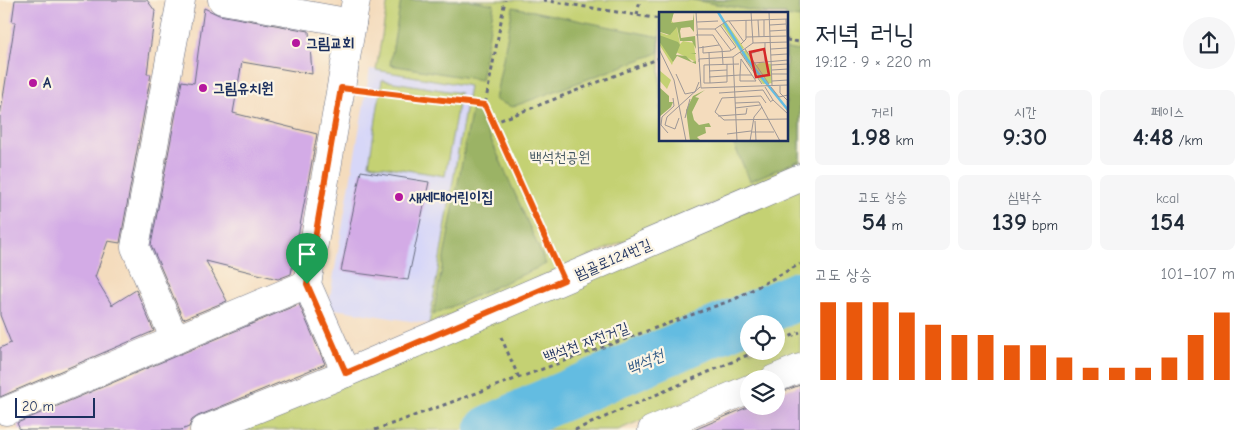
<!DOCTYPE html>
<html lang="ko">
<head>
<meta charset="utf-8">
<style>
  :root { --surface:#fff; --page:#f6f6f7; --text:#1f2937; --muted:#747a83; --accent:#ea580c }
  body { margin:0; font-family:"Comic Neue","Poor Story",sans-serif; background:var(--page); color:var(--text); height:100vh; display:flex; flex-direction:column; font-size:19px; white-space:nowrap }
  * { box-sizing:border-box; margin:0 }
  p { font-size:16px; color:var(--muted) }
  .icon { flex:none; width:28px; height:28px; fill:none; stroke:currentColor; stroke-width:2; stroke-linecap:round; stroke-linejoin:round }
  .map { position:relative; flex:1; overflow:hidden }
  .side { display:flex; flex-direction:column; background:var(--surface); width:450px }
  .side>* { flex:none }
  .buttons { position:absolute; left:740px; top:315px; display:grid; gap:10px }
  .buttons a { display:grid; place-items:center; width:45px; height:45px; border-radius:50%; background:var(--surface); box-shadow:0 5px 20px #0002; font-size:25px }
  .scale { position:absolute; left:15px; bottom:12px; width:80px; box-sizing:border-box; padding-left:5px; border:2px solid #1b2f5e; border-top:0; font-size:14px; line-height:18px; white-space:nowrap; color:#1b2f5e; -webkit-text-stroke:4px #fcf5e5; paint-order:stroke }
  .pin { position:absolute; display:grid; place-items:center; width:42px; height:42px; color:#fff; margin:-51px -21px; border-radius:50% 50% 50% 0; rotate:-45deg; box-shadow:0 0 5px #0007 }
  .pin .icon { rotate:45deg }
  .round { display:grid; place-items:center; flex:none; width:52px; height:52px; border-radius:26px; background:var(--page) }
  .headline { display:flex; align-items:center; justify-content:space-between; height:85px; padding:0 15px }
  h1 { font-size:28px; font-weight:600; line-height:38px }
  .figures { display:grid; grid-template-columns:repeat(3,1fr); gap:8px; height:85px; padding:5px 15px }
  .figures div { display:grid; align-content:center; border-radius:8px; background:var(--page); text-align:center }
  .figures b { font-size:25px; font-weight:600 }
  .figures small { font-size:14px; font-weight:400 }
  .figures p { font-size:14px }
  .chart { height:140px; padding:10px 15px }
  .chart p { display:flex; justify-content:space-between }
  .chart svg { width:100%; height:90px; margin-top:5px; stroke:var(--accent); stroke-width:6 }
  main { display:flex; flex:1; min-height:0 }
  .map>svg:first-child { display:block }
  .built { fill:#d7d7f8 }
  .green { fill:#c4d173; stroke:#708068; fill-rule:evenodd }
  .forest { fill:#9bb365; stroke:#5b7162 }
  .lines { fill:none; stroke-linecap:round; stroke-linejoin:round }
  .river { stroke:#64bce1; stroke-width:49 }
  .building { fill:#d3abe6 }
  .street-casing { stroke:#676c7f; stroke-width:29 }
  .path { stroke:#676c7f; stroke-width:3; stroke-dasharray:4 4; stroke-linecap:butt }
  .street { stroke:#fff; stroke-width:28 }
  .route-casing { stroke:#fff; stroke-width:10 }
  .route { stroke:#ea580c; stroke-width:6 }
  .poi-dot { fill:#b5179e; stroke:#fcf5e5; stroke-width:2 }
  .labels { text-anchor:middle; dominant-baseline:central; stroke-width:4.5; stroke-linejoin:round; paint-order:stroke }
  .poi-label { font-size:15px; font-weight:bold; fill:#1b2f5e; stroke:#fcf5e5; text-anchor:start }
  .park-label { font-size:15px; fill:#455863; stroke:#fcf5e5 }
  .street-label { font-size:15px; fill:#1b2f5e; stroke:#fcf5e5 }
  .water-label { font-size:16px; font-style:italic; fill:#315985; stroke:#fcf5e5 }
  .inset-river { fill:none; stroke:#64bce1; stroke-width:2.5 }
  .inset-road { fill:none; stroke:#9d9797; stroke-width:1 }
  .view { fill:#d62828; fill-opacity:0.15; stroke:#d62828; stroke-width:2.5 }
  .inset-edge { fill:none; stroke:#1b2f5e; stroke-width:2.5 }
</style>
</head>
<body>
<main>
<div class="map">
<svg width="800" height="430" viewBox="0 0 800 430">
  <rect width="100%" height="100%" fill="#fcf5e5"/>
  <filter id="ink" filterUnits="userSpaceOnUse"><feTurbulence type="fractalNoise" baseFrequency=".02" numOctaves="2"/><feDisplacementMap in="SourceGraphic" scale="10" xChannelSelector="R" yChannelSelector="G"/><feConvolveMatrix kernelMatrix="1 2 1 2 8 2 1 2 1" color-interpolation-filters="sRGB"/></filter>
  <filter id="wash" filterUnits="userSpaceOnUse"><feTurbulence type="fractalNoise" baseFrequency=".0096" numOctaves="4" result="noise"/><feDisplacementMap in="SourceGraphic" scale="20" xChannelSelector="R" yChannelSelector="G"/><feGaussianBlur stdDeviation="1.12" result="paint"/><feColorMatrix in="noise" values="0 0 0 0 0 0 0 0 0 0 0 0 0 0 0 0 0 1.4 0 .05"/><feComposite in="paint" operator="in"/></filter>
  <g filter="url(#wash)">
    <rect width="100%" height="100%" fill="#f4dcbd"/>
    <!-- built -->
    <polygon class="built" points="370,69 469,86 429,324 328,308"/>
    <!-- green -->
    <g class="green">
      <path d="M388,0H800V167L429,324L469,86L376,70ZM660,14H786V140H660Z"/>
      <polygon points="382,80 460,93 445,176 369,164"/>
      <path d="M800,188V353L618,430H219ZM749,324H776V351H749Z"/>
    </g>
    <!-- forest -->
    <g class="forest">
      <polygon points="401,0 470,0 494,4 481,80 390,65"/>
      <polygon points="693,0 800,0 800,18 786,16 786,14 773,14"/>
      <polygon points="513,7 660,37 658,53 512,107 495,100"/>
      <polygon points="786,49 800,51 800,160 750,181 732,140 786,140"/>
      <polygon points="472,109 478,110 546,264 433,315"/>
    </g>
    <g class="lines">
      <!-- river -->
      <polyline class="river" points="489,430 540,406 800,295"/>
    </g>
    <g id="blocks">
      <!-- building -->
      <g class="building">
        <polygon points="15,0 147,0 155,11 147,74 151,74 120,243 108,241 95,277 112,305 136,290 154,331 0,397 0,348 11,343 0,315 0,117 15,22 12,22"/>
        <polygon points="204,8 219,15 309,31 312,74 242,62 233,113 317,134 291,274 278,279 206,261 227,301 183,319 151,245 182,81 194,83"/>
        <polygon points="361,171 429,182 408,280 341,271"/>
        <polygon points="299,304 325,364 198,416 192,420 189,427 181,430 20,430 17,423"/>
        <polygon points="800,385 800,430 694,430 750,406 776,406 776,394"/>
      </g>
    </g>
  </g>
  <g filter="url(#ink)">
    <use href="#blocks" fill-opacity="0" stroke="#676c7f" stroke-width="1"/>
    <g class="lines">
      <defs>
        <g id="street">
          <polyline points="222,0 352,23"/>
          <polyline points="175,340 135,247 181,0"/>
          <polyline points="346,373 307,284 356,0"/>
          <polyline points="774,379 800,368"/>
          <polyline points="6,411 307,284"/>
          <polyline points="204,430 346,373 800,178"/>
          <polyline points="652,430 749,389"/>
        </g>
      </defs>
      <!-- street casing -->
      <use href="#street" class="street-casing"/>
      <!-- path -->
      <g class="path">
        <polyline points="543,0 660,19"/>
        <polyline points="637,15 640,0"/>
        <polyline points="786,40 800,42"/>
        <polyline points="368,91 485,105 505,0"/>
        <polyline points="485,105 552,255"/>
        <polyline points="493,123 660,58"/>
        <polyline points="501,337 519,378"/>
        <polyline points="776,343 800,332"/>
        <polyline points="375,430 735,299 800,264"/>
        <polyline points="575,430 757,351"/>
      </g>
      <!-- street -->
      <use href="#street" class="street"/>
    </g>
  </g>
  <g class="lines" filter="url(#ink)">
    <defs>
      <polygon id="route" points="341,88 485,105 564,280 346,373 307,284"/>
    </defs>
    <!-- route casing -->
    <use href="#route" class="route-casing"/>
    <!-- route -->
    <use href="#route" class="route"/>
  </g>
  <!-- markers -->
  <g class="poi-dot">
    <circle cx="296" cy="43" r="5"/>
    <circle cx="33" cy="83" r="5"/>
    <circle cx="203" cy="88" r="5"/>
    <circle cx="399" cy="197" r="5"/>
  </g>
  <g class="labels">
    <!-- poi labels -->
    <g class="poi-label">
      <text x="306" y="43">그림교회</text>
      <text x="43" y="83">A</text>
      <text x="213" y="88">그림유치원</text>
      <text x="409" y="197">새세대어린이집</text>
    </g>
    <!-- park labels -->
    <g class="park-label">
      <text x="560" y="157">백석천공원</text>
    </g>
    <!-- street labels -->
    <g class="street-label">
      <text transform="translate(613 259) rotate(-23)">범골로124번길</text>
      <text transform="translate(586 342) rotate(-20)">백석천 자전거길</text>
    </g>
    <!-- water labels -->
    <g class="water-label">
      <text transform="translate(645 362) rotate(-23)">백석천</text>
    </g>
  </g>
  <!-- overview -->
  <g transform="translate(659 12)">
    <rect width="129" height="129" fill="#f4dcbd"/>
    <path d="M2,0H15L12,8L18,16L21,32L24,29L35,31L37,50L17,40L13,53L0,32V20L8,23L13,21L9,18ZM67,10L85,36L81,39L63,13ZM87,38L97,53L102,50L112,52L113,71L104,72L82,41ZM0,58L12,68L8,77L0,68Z" fill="#c4d173"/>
    <path d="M0,0H15L12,11L34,8L35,1V20L31,15L22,16L21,19L22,26L36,24L37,37L33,29H21L18,15L11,23L1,20ZM0,23L19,30L21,33L17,43L27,44L33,50L37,49V42H31L37,41V52L18,44L14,50L0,29ZM0,75L10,84V90H14L12,95L0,105ZM46,78L36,85L40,86L33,100L35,108L40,113L50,111L52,115H46L47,121L38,125L42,129H31L27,98L34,84Z" fill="#9bb365"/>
    <path class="inset-river" d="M59,0L88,47L129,98"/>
    <path class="inset-road" d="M37,0L42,76L129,73M92,0L94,31M110,0L113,73M127,7L129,46M99,8L100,25M105,8V24M70,9L85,30M38,10L59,9M111,13L127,12M39,17H56L68,9L129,7M56,17L72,38M111,19L128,18M37,23H54L63,37L64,52M87,25L128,24M106,31V49M82,32L87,27V8M44,34V41L71,39L77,35L61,13M39,36L60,33M0,37L15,68L27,129M86,37L110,72M112,37L128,36M50,40L51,71L68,70V52M81,40L103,72M90,42L106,37M112,43L128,42M74,45L78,129M74,45L94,31L129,30M40,50V47L74,45M95,51L129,48M112,53L129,52M113,58L129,57M50,59L68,58M17,62L26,82L36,80L40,70M113,62H129M50,65L81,63V69H97L82,47L81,63H93M113,69L129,68M51,71H45V53L80,52M121,74V81L129,89M106,75L114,88M112,75L120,85L129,83M60,81L104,78L111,89M63,86L56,100L65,108L129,107M63,86L102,84L107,91M111,90L114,88L129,102M76,91L100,90L121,129M76,96L101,93M59,104L87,102L88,96M20,106L16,117L6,113L8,105L41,75M26,106L31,87M96,109L97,129M93,120H115M9,121L2,113L3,105L15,94L14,86M68,122L92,119M91,129L95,105L103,95"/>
    <path class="view" d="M105,37L110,63L97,65L91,40Z"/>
    <rect width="129" height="129" class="inset-edge"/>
  </g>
</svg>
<div class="buttons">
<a><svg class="icon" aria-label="locate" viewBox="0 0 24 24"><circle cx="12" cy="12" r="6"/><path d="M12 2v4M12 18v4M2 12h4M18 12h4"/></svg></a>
<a><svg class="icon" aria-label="layers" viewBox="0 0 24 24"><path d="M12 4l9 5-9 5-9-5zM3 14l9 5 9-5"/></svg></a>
</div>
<div class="scale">20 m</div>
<div class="pin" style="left:307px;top:284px;background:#1e9e55"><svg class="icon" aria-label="arrive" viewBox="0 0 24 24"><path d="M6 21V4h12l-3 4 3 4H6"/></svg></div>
</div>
<section class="side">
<div class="headline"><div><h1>저녁 러닝</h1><p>19:12 · 9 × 220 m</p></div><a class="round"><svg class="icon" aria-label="share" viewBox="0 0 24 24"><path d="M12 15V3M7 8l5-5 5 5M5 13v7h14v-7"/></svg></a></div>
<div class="figures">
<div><p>거리</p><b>1.98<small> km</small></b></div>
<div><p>시간</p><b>9:30</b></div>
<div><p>페이스</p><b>4:48<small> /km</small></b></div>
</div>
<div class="figures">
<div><p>고도 상승</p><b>54<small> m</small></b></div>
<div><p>심박수</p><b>139<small> bpm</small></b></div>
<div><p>kcal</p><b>154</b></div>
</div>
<div class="chart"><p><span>고도 상승</span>101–107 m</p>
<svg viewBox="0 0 160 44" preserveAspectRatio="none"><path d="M5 44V6M15 44V6M25 44V6M35 44V11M45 44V17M55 44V22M65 44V22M75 44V27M85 44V27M95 44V33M105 44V38M115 44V38M125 44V38M135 44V33M145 44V22M155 44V11"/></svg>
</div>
</section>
</main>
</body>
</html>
